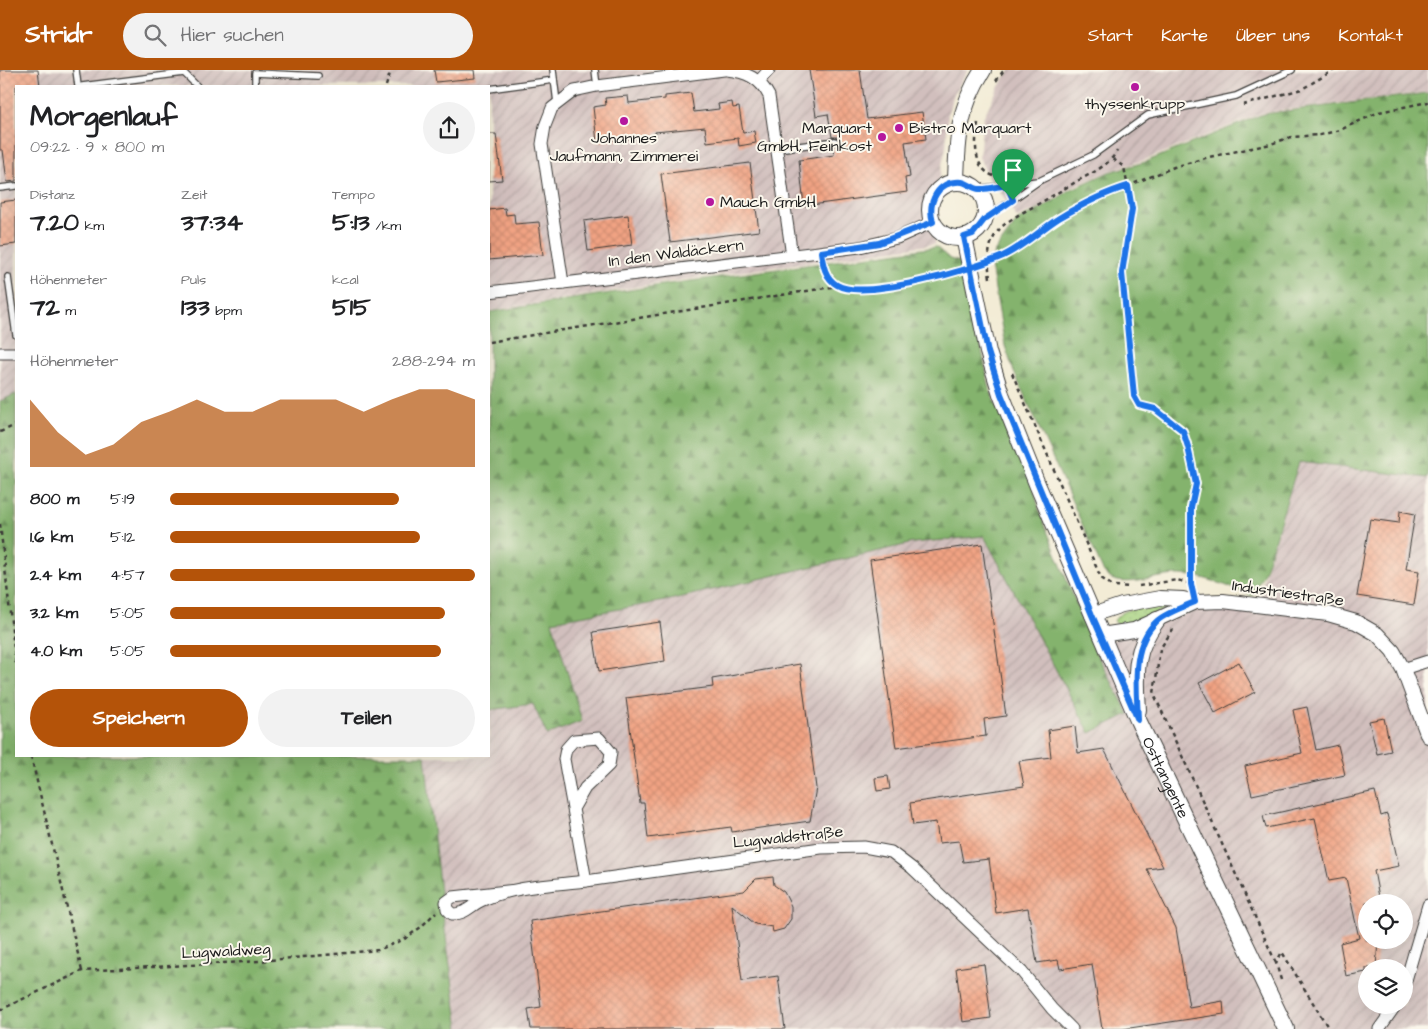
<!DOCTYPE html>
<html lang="de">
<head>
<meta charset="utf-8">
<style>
  :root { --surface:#fff; --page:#f2f2f2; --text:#202124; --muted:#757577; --accent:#b45309 }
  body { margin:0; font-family:"Architects Daughter",sans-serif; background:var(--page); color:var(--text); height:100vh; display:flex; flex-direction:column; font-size:19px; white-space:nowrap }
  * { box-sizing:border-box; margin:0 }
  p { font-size:16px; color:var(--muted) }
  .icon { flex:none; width:28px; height:28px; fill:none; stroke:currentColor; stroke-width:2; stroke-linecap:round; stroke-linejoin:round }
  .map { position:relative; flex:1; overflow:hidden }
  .panel { position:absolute; left:15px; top:15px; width:475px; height:672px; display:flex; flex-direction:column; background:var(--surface); border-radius:0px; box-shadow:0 5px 20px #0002 }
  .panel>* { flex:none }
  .tools { position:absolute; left:1358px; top:824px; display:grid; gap:10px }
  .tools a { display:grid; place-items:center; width:55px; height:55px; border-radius:50%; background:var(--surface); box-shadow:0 5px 20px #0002; font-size:25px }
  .pin { position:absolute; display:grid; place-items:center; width:42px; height:42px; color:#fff; margin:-51px -21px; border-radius:50% 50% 50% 0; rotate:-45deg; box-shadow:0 0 5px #0007 }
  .pin .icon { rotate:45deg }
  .round { display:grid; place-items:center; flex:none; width:52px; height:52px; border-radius:26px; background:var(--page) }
  .overview { display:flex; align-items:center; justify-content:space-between; height:85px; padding:0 15px }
  h1 { font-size:28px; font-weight:700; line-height:38px }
  .stats { display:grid; grid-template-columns:repeat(3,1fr); gap:8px; height:85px; padding:5px 15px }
  .stats div { display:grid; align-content:center }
  .stats b { font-size:25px; font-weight:700 }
  .stats small { font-size:14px; font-weight:400 }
  .stats p { font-size:14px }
  .chart { height:140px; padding:10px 15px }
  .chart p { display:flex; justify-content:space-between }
  .chart svg { width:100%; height:90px; margin-top:5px; fill:var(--accent); opacity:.7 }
  .primary-button { display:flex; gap:10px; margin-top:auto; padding:10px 15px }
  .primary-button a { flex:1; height:58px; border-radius:30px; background:var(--accent); color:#fff; font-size:20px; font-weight:700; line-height:58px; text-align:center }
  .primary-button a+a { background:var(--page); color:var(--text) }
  ul { padding:0 15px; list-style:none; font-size:16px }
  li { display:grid; grid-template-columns:80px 60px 1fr; align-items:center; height:38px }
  li i { height:12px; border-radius:6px; background:var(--accent) }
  header { display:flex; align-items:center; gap:30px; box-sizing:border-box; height:70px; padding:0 25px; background:var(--accent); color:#fff }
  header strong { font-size:24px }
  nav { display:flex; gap:28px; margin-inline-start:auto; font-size:18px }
  .search { width:350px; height:45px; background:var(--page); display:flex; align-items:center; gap:12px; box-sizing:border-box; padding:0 18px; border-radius:28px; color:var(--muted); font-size:19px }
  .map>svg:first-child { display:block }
  .industrial { fill:url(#industrial-furrows); fill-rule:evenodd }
  .green { fill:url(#green-dots); stroke:#60764d }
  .forest { fill:url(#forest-firs); stroke:#506844 }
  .building { fill:url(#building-cross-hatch) }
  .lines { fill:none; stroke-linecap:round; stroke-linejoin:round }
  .service-casing { stroke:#3c3b38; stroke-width:8 }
  .minor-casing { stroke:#3c3b38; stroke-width:13 }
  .tertiary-casing { stroke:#3c3b38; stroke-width:16 }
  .secondary-casing { stroke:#3c3b38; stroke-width:18 }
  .path { stroke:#3c3b38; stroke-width:2.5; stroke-dasharray:4 4; stroke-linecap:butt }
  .service { stroke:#fff; stroke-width:5.5 }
  .minor { stroke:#fff; stroke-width:11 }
  .tertiary { stroke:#fff; stroke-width:14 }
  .secondary { stroke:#fff; stroke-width:16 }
  .path-bridge { stroke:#3c3b38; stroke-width:2.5; stroke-dasharray:4 4; stroke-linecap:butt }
  .route-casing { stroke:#fff; stroke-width:10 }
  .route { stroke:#1a73e8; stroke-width:6 }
  .poi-dot { fill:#b5179e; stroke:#fbf7ec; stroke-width:2 }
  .labels { text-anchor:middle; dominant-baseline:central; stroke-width:4; stroke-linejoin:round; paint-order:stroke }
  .poi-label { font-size:16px; fill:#1c1c1c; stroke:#fbf7ec }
  .street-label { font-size:16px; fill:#1c1c1c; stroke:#fbf7ec }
</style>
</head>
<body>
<header>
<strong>Stridr</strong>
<div class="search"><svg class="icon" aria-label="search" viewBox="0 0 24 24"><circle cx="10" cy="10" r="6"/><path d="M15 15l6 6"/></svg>Hier suchen</div>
<nav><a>Start</a><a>Karte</a><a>Über uns</a><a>Kontakt</a></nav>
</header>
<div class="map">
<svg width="1428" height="959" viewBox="0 0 1428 959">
  <defs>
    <pattern id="industrial-furrows" width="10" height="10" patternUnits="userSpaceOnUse" patternTransform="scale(1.25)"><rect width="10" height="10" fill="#d1bfbd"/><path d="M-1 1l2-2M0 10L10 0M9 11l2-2" fill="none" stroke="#b3a4a2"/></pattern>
    <pattern id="green-dots" width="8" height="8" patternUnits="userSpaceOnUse" patternTransform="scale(1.25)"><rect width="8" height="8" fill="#a5d17e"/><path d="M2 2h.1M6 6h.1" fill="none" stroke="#8db36c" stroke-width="1.8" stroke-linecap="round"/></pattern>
    <pattern id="forest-firs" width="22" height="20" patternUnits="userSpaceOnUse" patternTransform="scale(1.25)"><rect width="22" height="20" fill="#84b36d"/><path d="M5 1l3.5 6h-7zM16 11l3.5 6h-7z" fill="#6b9159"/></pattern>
    <pattern id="building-cross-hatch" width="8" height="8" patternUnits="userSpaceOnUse" patternTransform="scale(1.25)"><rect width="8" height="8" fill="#f1a383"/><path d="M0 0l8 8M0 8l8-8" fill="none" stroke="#ce8c71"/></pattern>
  </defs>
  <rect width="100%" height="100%" fill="#fbf7ec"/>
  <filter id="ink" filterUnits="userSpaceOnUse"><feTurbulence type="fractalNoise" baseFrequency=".02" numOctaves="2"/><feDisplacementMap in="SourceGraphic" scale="10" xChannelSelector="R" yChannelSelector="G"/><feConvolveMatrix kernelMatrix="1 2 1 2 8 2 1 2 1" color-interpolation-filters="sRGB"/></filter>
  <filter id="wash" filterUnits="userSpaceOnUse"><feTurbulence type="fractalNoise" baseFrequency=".0096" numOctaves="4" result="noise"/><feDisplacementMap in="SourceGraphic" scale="20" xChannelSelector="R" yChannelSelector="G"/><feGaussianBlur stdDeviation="1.12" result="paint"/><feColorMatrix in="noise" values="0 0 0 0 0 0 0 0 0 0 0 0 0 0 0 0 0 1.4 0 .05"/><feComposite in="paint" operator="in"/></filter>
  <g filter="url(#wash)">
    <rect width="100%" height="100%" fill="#f3ecd6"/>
    <!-- industrial -->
    <g class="industrial">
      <polygon points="0,0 968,0 954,24 948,42 946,77 938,114 925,135 927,153 936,174 661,213 489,241 489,16 16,16 16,324 0,331"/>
      <polygon points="1010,0 1428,0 1428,22 1262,43 1145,90 1109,101 1070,118 1038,139 1017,148 983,96 979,87 983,48 998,18"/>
      <path d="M1299,392L1428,408V959H459L441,831L425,686H489V640L533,634L551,551L665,531L913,473L984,466L1045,534L1083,530L1101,574L1205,537L1254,539ZM1366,832H1404V870H1366ZM1366,898H1404V935H1366Z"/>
    </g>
    <!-- green -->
    <path class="green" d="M1165,534L1166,538C1155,543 1123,562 1114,551C1122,536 1149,537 1165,534Z"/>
    <!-- forest -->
    <g class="forest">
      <path d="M1428,23V408L1299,392L1265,500L1252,526C1229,517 1207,506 1181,505C1157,504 1119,522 1104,503L1014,302L1005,276L991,196L995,181L1018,150L1039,140L1072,119L1109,102L1145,92L1263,44Z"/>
      <polygon points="936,177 950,189 964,193 990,320 1033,415 1040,443 1096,583 1129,644 1090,663 984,466 913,473 665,531 552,551 582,651 547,665 533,634 489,640 489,242 661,215"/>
      <polygon points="16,324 16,686 425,686 441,831 459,959 0,959 0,331"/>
    </g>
    <g id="blocks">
      <!-- building -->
      <g class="building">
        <polygon points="0,0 38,0 40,16 16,16 16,111 7,112 3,80 0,80"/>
        <polygon points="434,0 474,0 475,8 436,12"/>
        <polygon points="809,0 860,0 867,49 922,42 926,69 905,72 910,107 905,108 907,122 804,136 799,90 834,85 833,76 837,75 840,71 837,67 832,67 828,44 816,46"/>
        <polygon points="691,23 694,42 719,39 718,34 732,32 733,38 739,37 743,63 754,61 756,73 739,76 738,68 707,72 705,57 655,62 656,66 597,72 593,37 606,35 605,28 628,26 629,33 665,29 665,26"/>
        <polygon points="489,64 496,64 502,110 489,111"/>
        <polygon points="750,93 759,161 670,172 661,104"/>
        <polygon points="16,130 16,174 0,176 0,132"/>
        <polygon points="505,138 506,145 514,144 515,154 539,152 543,185 489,190 489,140"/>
        <polygon points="628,145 632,175 588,181 584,151"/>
        <polygon points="1400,441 1415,444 1406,499 1419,501 1414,535 1357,526 1370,449 1399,453"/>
        <polygon points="982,474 1006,646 984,649 986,666 896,678 870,490"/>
        <polygon points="660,552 665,591 599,601 593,562"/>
        <polygon points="1239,592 1255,622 1215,643 1199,613"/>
        <polygon points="800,594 816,718 810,751 732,762 731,757 648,768 644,733 640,733 626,628 713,617 712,609"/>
        <polygon points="1307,637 1316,680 1338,675 1345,705 1252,725 1245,696 1302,683 1293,640"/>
        <polygon points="1384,648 1391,681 1377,684 1369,651"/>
        <polygon points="1075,656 1078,683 1104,679 1163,797 1147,799 1176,858 1189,937 1223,931 1224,944 1123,959 1102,959 1092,894 1060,899 1058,890 1037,893 1028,838 996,843 989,789 963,792 959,771 939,773 936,752 913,755 910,733 1024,716 1019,691 1051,687 1048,660"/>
        <polygon points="888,706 890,719 877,721 875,708"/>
        <polygon points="1375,721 1381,746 1387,744 1399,796 1374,801 1380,832 1366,832 1366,870 1378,870 1376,898 1366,898 1366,902 1346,906 1340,873 1359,868 1346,808 1329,811 1315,748 1266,758 1263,746"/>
        <polygon points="773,807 774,815 784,822 791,836 791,849 784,859 773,862 772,857 755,854 732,835 742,911 778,906 785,959 531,959 528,939 541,937 530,851 744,821 756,809"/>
        <polygon points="984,894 991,948 963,952 956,898"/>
      </g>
    </g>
  </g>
  <g filter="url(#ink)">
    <use href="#blocks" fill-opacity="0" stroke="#3c3b38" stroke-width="1"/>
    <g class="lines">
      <defs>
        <g id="service">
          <polyline points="76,0 78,16"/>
          <polyline points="553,0 557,33"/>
          <polyline points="595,0 597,16"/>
          <polyline points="82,16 184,3 197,16"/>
          <polyline points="255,16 255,3 318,6"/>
          <polyline points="489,19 554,10"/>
          <polyline points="778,79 835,71"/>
          <polyline points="0,118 16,116"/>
          <polyline points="978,119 1037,111"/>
          <polyline points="985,149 1039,111 1093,85 1148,45 1236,26 1292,0"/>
          <polyline points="8,207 16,265"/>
        </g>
        <g id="minor">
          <path d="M727,0C746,2 760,8 769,26L792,186"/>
          <polyline points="759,11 769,0"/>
          <polyline points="563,213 542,74 545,56 552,38 574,21 597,16 724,0"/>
          <polyline points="489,222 860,177 897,168 933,152"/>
          <polyline points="0,283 16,283"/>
          <polyline points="1403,599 1428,591"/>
          <polyline points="573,739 585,718 609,695 611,682 599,668 574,670 566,679 564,689 586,811 821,778 864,777 891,782 912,798 1022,902 1052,939 1072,959"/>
          <path d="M516,820L453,827L446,832L447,839L452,844C465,845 471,835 483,830C514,816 553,815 586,811"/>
          <polyline points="1404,917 1428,835"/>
          <polyline points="1379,959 1396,935"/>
        </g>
        <g id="tertiary">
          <polyline points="1092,545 1122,535 1160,528 1183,529 1195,532 1223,531 1328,544 1356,552 1377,564 1393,581 1403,599 1428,666"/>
          <polyline points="1101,565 1134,560 1195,532"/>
        </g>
        <g id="secondary">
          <path d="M956,112C957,70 959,36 983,0"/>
          <circle cx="958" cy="140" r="28"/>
          <path id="s1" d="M964,167L988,282L1001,324L1037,414L1138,650L1286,959"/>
          <path d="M1138,640C1136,604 1133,581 1157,550"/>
        </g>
      </defs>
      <!-- service casing -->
      <use href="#service" class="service-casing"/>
      <!-- minor casing -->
      <use href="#minor" class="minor-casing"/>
      <!-- tertiary casing -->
      <use href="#tertiary" class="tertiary-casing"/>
      <!-- secondary casing -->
      <use href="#secondary" class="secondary-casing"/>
      <!-- path -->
      <g class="path">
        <polyline points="996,11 1004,0"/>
        <polyline points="386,16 391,0"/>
        <polyline points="1243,35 1302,19 1334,0"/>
        <path d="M978,53C975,72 972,98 994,106"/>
        <polyline points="1113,89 1124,97 1132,139 1123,203 1134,325 1139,335 1155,339 1183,361 1188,377 1196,414 1191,437 1191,514"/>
        <polyline points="1002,186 1033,169 1059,149 1089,132 1174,97 1209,87 1271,74 1291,67 1320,65 1340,60 1379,42 1428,32"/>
        <polyline points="823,194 832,211 837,215"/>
        <path d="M990,208C983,160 1004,153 1040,133C1054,125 1067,117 1081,109C1094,102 1109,95 1117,81"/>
        <path d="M489,272L838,216C869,228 920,210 952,202"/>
        <polyline points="1012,303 1101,508 1113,516 1131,517"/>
        <polyline points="0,362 16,355"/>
        <polyline points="0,454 16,596"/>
        <polyline points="1139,516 1177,510 1191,514 1192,517"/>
        <polyline points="1173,559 1160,579 1154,624 1276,893"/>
        <polyline points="31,686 82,901"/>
        <polyline points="1281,910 1276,893 1282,882 1329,959"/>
        <polyline points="0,940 82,901 260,891 378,880 403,870 421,857 436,842"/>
      </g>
      <!-- service -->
      <use href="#service" class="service"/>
      <!-- minor -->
      <use href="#minor" class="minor"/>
      <!-- tertiary -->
      <use href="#tertiary" class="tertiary"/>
      <!-- secondary -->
      <use href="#secondary" class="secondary"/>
      <!-- path-bridge -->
      <polyline class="path-bridge" points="952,202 1002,186"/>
    </g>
  </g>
  <g class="lines" filter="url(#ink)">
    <defs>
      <path id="route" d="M1013,130L1007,115C998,116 988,120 979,119C974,119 968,113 962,112C938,110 927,132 933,152L879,173L821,182C823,195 825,208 837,215C863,231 974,199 1003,186C1024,176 1040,160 1059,148C1081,135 1104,123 1128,116L1132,139L1122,203L1134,326L1139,335L1155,339L1183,361L1188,377L1196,414L1191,437V514L1195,532C1183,537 1166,543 1157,551C1130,576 1137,618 1138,650L1092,545L1001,324L988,282L964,167L973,164L985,149L1013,130"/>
    </defs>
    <!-- route casing -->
    <use href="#route" class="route-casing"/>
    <!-- route -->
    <use href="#route" class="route"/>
  </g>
  <!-- markers -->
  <g class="poi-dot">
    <circle cx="1135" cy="17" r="5"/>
    <circle cx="624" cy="51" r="5"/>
    <circle cx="899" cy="58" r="5"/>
    <circle cx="882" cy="67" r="5"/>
    <circle cx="710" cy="132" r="5"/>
  </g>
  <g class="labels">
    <!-- poi labels -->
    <g class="poi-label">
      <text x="1135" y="34">thyssenkrupp</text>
      <text x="872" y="58" text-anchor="end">Marquart<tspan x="872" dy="18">GmbH, Feinkost</tspan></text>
      <text x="909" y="58" text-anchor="start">Bistro Marquart</text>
      <text x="624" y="68">Johannes<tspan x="624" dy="18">Jaufmann, Zimmerei</tspan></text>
      <text x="720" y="132" text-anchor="start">Mauch GmbH</text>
    </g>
    <!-- street labels -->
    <g class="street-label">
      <text transform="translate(676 183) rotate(-7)">In den Waldäckern</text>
      <text transform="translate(1288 523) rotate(8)">Industriestraße</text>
      <text stroke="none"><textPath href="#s1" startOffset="579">Osttangente</textPath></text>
      <text transform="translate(788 767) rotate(-6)">Lugwaldstraße</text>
      <text transform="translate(226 881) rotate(-3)">Lugwaldweg</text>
    </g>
  </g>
</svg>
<div class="tools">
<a><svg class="icon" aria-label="locate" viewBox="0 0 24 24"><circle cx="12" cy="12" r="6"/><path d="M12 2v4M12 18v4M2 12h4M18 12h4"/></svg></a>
<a><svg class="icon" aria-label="layers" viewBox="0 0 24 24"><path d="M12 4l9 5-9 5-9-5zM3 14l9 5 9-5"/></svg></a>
</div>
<div class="pin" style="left:1013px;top:130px;background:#1e9e55"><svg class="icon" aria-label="arrive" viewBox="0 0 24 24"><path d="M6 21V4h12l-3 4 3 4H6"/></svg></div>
<section class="panel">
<div class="overview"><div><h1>Morgenlauf</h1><p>09:22 · 9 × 800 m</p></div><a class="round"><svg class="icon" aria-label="share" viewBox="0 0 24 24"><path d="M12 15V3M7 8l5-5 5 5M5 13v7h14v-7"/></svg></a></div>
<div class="stats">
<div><p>Distanz</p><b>7.20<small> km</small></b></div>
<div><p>Zeit</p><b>37:34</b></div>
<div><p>Tempo</p><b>5:13<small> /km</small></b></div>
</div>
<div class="stats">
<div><p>Höhenmeter</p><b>72<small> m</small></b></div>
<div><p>Puls</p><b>133<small> bpm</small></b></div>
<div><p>kcal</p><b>515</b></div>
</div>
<div class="chart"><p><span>Höhenmeter</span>288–294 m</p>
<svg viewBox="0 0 160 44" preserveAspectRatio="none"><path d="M0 44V11L10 27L20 38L30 33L40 22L50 17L60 11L70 17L80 17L90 11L100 11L110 11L120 17L130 11L140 6L150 6L160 11V44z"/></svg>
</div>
<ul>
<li><b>800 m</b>5:19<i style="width:75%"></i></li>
<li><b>1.6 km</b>5:12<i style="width:82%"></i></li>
<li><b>2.4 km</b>4:57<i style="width:100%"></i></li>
<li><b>3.2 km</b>5:05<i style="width:90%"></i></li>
<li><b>4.0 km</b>5:05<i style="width:89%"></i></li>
</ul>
<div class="primary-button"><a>Speichern</a><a>Teilen</a></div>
</section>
</div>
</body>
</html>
